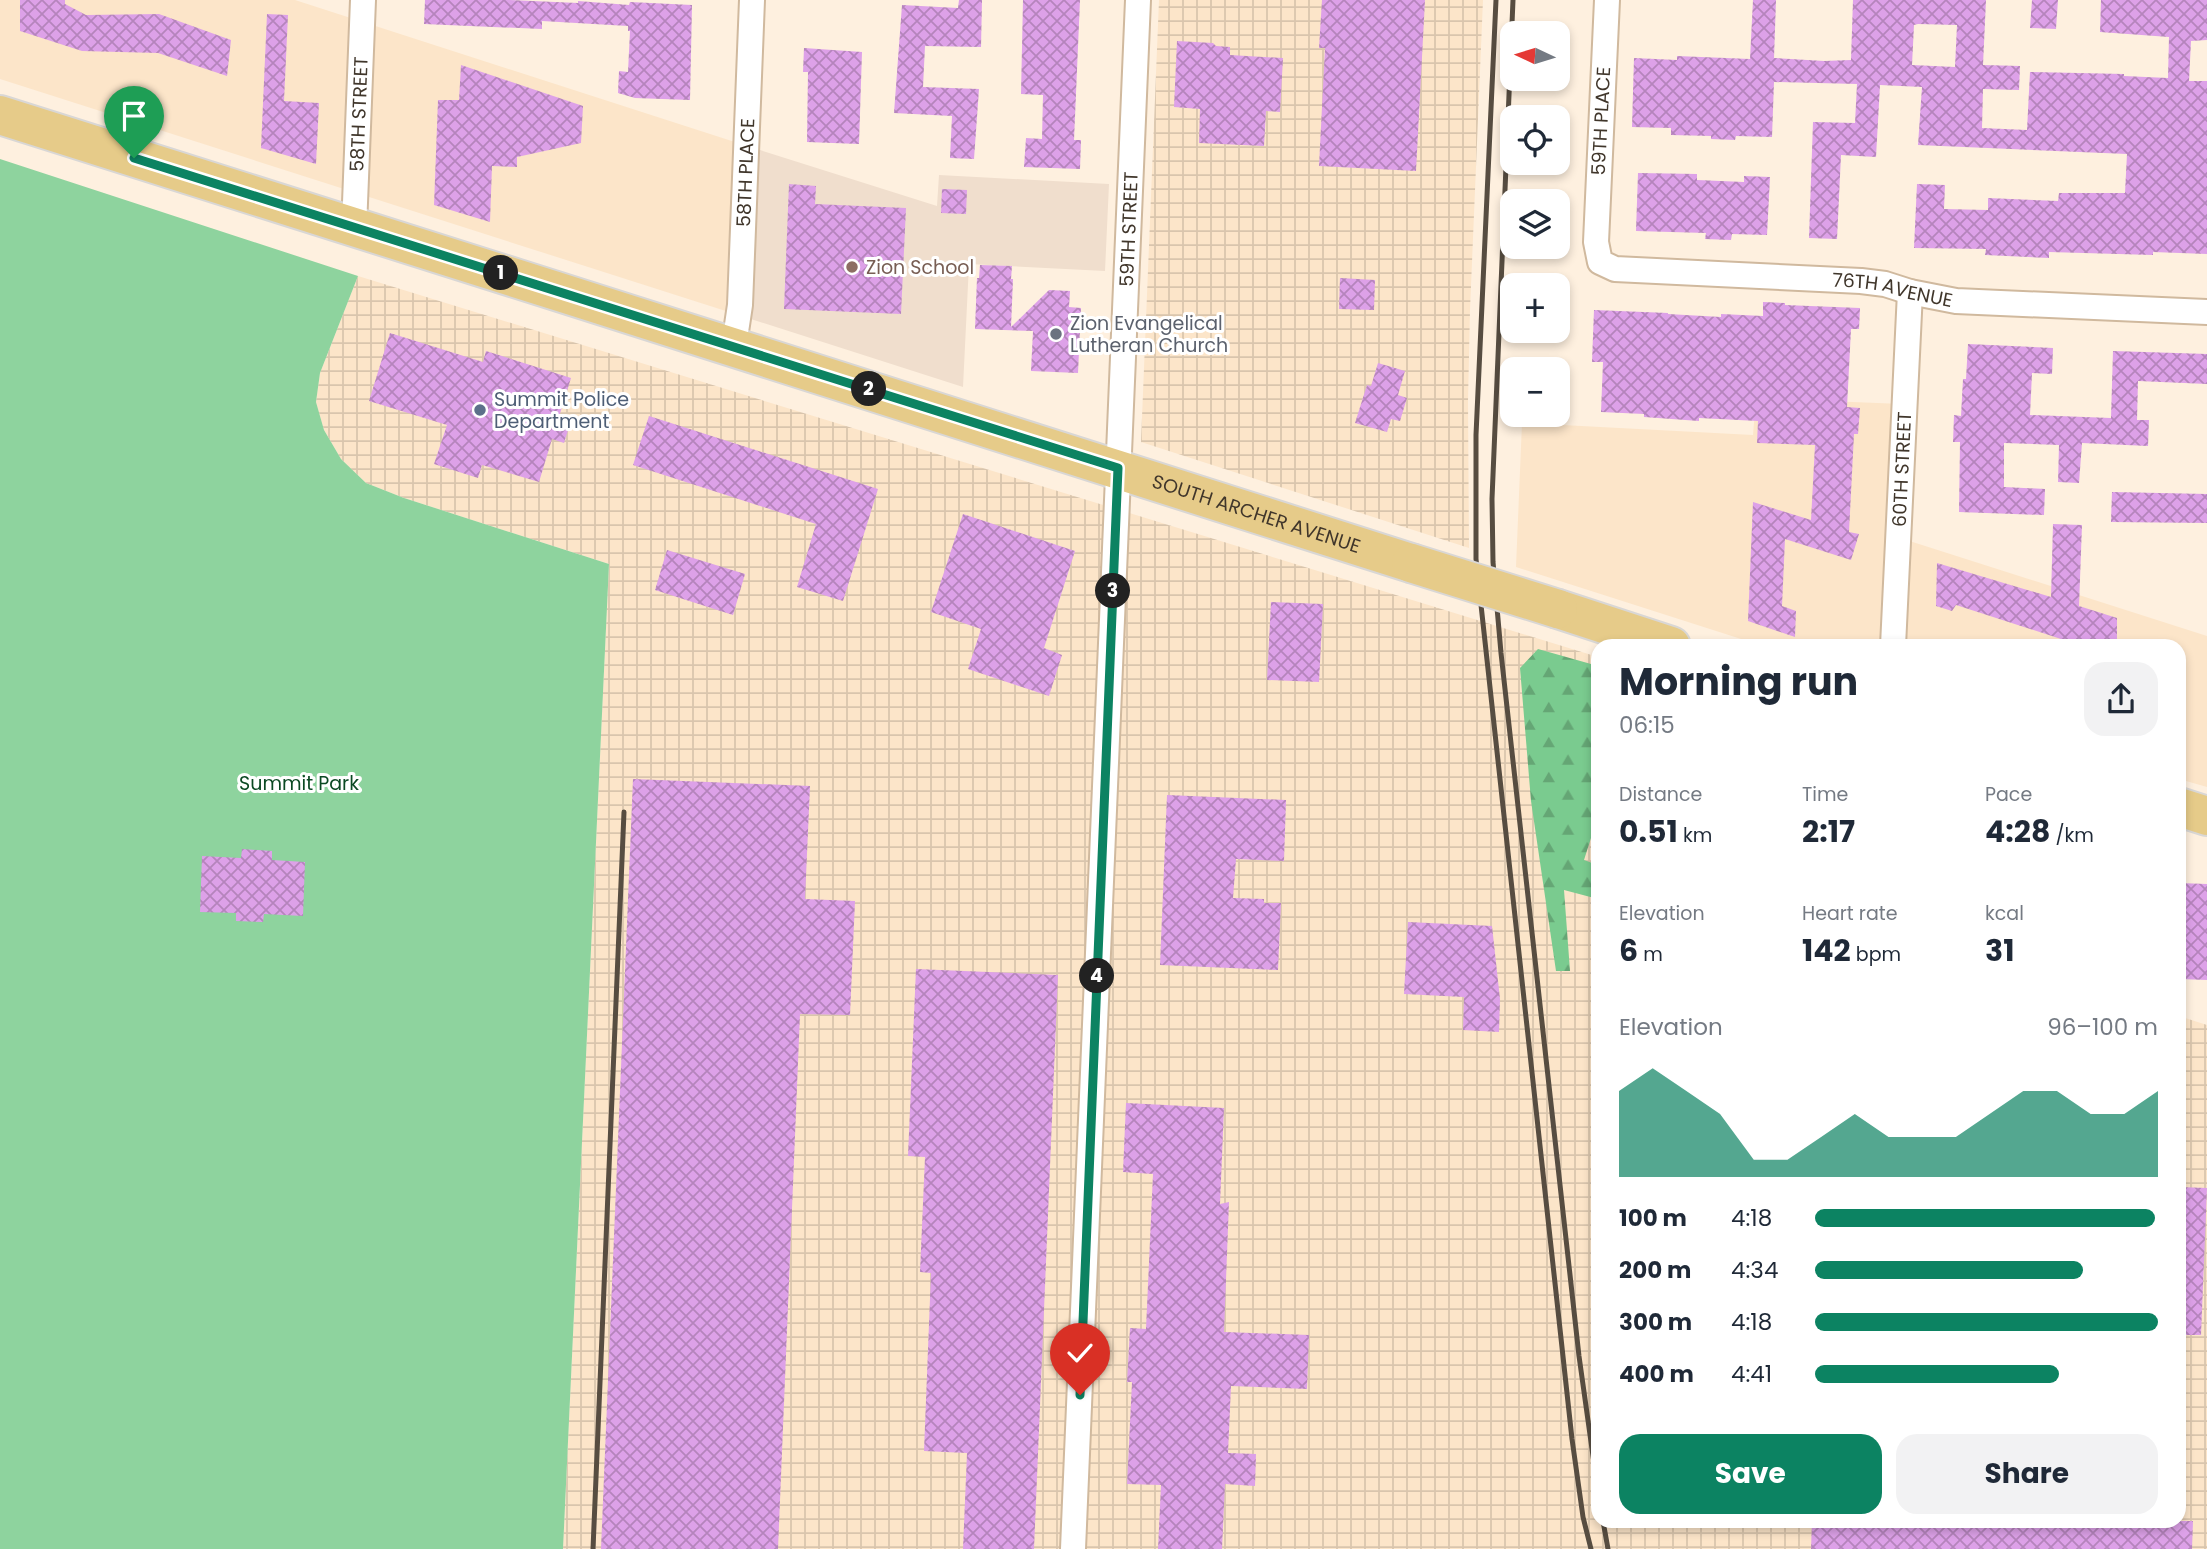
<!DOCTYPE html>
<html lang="en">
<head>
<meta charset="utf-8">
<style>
  :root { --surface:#fff; --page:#f2f2f3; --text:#1f2937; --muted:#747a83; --accent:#0c8362 }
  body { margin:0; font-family:Poppins,sans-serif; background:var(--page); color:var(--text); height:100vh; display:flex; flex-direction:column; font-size:26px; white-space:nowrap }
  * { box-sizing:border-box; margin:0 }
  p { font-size:23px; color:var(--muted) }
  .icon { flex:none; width:38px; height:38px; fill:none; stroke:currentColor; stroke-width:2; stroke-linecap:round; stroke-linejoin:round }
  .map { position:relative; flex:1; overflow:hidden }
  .panel { position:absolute; left:1591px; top:639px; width:595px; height:889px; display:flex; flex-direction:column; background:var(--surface); border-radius:21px; box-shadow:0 4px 10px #0003 }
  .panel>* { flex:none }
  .needle { width:46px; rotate:274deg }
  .controls { position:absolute; left:1500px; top:21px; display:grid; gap:14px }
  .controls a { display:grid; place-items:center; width:70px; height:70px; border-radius:14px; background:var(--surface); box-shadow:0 4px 10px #0003; font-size:35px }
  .pin { position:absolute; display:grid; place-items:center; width:60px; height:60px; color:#fff; margin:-72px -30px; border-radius:50% 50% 50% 0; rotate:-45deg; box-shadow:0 0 7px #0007 }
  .pin .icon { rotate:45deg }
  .km { position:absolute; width:35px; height:35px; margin:-18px; border-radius:50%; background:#222; color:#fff; font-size:19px; line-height:35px; text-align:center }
  .round { display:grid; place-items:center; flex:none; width:74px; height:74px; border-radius:21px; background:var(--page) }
  .headline { display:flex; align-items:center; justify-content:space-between; height:119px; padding:0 28px }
  h1 { font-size:38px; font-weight:700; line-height:52px }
  .metrics { display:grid; grid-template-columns:repeat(3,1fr); gap:10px; height:119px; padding:7px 28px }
  .metrics div { display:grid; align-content:center }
  .metrics b { font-size:30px; font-weight:700 }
  .metrics small { font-size:19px; font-weight:400 }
  .metrics p { font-size:19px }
  .chart { height:196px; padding:14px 28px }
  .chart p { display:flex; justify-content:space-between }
  .chart svg { width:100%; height:126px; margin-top:7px; fill:var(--accent); opacity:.7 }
  .primary-button { display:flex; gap:14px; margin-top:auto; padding:14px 28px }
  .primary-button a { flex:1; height:80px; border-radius:21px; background:var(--accent); color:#fff; font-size:28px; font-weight:700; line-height:80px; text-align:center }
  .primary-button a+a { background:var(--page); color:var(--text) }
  ul { padding:0 28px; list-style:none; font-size:23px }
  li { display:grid; grid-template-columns:112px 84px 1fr; align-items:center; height:52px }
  li i { height:18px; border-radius:9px; background:var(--accent) }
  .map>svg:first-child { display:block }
  .built { fill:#fce5c9 }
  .industrial { fill:url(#industrial-grid) }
  .education { fill:#f0decd }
  .green { fill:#8ed39e }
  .forest { fill:url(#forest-firs) }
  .building { fill:url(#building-cross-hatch); fill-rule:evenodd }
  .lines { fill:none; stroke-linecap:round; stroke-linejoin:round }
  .minor-casing { stroke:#d0b99e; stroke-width:28 }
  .primary-casing { stroke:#d9d7d5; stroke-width:42 }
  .minor { stroke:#fff; stroke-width:24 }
  .primary { stroke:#e6cb89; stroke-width:38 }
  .rail { stroke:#574d41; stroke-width:5 }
  .primary-bridge-casing { stroke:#d9d7d5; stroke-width:42; stroke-linecap:butt }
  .primary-bridge { stroke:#e6cb89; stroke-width:38 }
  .route-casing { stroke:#fff; stroke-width:14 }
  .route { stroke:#0c8362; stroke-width:9 }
  .education-dot { fill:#8d6e63; stroke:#fff; stroke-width:2.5 }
  .worship-dot { fill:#6b7280; stroke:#fff; stroke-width:2.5 }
  .service-dot { fill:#5c6f8a; stroke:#fff; stroke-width:2.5 }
  .labels { text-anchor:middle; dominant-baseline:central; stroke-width:6; stroke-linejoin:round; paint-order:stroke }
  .street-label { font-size:19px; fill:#40362b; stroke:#fff }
  .education-label { font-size:19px; fill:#785e54; stroke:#fff; text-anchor:start }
  .worship-label { font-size:19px; fill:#5b616d; stroke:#fff; text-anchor:start }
  .service-label { font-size:19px; fill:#4e5e75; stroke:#fff; text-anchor:start }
  .park-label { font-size:19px; fill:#0b4923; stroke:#fff }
</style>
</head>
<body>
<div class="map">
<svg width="2207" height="1549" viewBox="0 0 2207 1549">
  <defs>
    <pattern id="industrial-grid" width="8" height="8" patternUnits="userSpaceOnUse" patternTransform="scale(1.75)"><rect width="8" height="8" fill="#fce5c9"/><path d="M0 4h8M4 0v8" fill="none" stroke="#d9c5ad"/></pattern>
    <pattern id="forest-firs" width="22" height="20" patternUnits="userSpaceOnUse" patternTransform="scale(1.75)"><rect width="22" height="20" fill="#7acb8f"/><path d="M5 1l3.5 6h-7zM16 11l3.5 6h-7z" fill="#65a675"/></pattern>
    <pattern id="building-cross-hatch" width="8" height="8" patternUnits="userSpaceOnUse" patternTransform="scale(1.75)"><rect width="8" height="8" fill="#dda1e8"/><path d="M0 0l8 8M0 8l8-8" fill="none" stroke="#b584bc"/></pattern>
  </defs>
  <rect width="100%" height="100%" fill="#fef0df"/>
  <!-- built -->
  <g class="built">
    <polygon points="0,0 295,0 741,144 732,313 0,79"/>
    <polygon points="1756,398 1902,404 1897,537 2207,636 2207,787 2179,779 2179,646 1763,646 1516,567 1522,423 1753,435"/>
  </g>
  <!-- industrial -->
  <g class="industrial">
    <polygon points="1159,0 1483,0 1470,310 1468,401 1469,548 1141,442"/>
    <polygon points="358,276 1598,657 1598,1521 2179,1521 2179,1016 2207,1025 2207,1549 563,1549 609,564 404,498 366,483 341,459 324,430 316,402 320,373"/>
  </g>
  <!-- education -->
  <polygon class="education" points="741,144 937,206 939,175 1109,184 1105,271 969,264 963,387 732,313"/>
  <!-- green -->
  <polygon class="green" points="0,159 358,276 320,373 316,402 324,430 341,459 366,483 404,498 609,564 563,1549 0,1549"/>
  <!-- forest -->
  <polygon class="forest" points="1538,649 1598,666 1598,816 1584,860 1598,865 1598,899 1564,890 1570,971 1556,971 1531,801 1520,668"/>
  <!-- building -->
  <g class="building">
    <polygon points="20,0 65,0 65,4 86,15 159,14 231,40 227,76 158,53 82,51 20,31"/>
    <polygon points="425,0 510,0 578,3 578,1 629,5 630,2 692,5 690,100 635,98 618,93 619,71 628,72 630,31 628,31 628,26 542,21 542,29 424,24"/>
    <polygon points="959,0 982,0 981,47 925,46 923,87 979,89 974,159 950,158 952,116 894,113 902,5 958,8"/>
    <polygon points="1023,0 1080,0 1074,140 1081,140 1080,169 1024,167 1026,138 1042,139 1043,95 1021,94"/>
    <polygon points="1322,0 1425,0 1416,171 1319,166 1325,48 1319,48"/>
    <path d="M1753,0H1776L1774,58L1824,61L1851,60L1853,0H1986L1983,65L2020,66L2019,90L1983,89L1982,128L2027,130L2030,72L2124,74V76L2168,78L2169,37L2100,32L2101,0H2207V40L2191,41L2189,81H2207V254L2153,252V255L2049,252V258L1985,255L1986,249L1914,248L1917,184L1945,185L1944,209L1988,210V198L2058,201L2059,193H2125L2127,154L1918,145L1922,87L1880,85L1876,157L1841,155L1837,239L1809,238L1813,122L1855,123L1857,84L1774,82L1772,137L1736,136L1735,140L1711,139V136L1671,135V128L1632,127L1634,58L1677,60V56L1750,59ZM1918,24L1957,25L1955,67L1912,65L1914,25Z"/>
    <polygon points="2032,0 2058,0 2056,29 2030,28"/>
    <polygon points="267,14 288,15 284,101 319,103 316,164 261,148"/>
    <polygon points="1177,41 1213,43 1216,46 1230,47 1230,55 1283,58 1280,112 1266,111 1264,146 1199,143 1200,109 1174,107"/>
    <polygon points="804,48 862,52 859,144 807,142 808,72 803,72"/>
    <polygon points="461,65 583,106 581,143 517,157 517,167 492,166 490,222 434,205 438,100 459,100"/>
    <polygon points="1638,173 1697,174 1697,180 1744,182 1744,176 1770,177 1767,235 1732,234 1731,240 1705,239 1706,233 1636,231"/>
    <polygon points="789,184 816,186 815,204 906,208 901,314 784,309"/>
    <polygon points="942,189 967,190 966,214 941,213"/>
    <polygon points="980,265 1012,266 1011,279 1013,279 1011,327 1049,290 1070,291 1069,307 1081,308 1078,373 1031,371 1033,331 975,329 977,278 979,278"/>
    <polygon points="1340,278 1375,280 1374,310 1339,309"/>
    <polygon points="1763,302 1785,303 1785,305 1860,308 1859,329 1851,329 1847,407 1860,408 1858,434 1854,434 1849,532 1859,534 1851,560 1785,539 1782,606 1796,611 1795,637 1748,621 1753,502 1811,520 1815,445 1757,443 1758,421 1699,418 1699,421 1644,417 1644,414 1601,412 1603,362 1592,362 1594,310 1668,313 1668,314 1721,317 1721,314 1763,316"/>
    <polygon points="390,333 483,362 486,351 571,378 558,420 570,424 564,443 552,439 539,482 482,465 478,478 434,464 447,425 369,401"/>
    <polygon points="1968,344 2053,348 2052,374 2032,373 2030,415 2111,418 2113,351 2207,354 2207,384 2138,381 2137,420 2149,420 2148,446 2082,443 2079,483 2058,482 2059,445 2004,443 2004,487 2045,489 2044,515 1959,512 1960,442 1953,442 1954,415 1961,416 1963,379 1966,379"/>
    <polygon points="1378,363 1405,371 1398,395 1407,398 1400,421 1391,419 1387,432 1355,423 1367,385 1371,386"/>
    <polygon points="649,416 878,489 843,601 797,587 816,524 633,465"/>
    <polygon points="2112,492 2207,494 2207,523 2111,522"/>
    <polygon points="963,514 1075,551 1044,648 1062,655 1049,696 968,669 981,629 931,612"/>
    <polygon points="2053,524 2082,525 2079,606 2117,618 2117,646 2060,646 2061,639 1956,605 1952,611 1936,606 1937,563 2051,597"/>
    <polygon points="667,550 745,574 733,615 655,590"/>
    <polygon points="1271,602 1323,604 1319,682 1267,680"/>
    <polygon points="633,779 810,786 805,899 855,901 850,1015 800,1014 778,1549 601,1549"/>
    <polygon points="1167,795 1286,800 1284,861 1236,859 1233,898 1264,899 1264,903 1281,903 1278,970 1160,965"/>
    <polygon points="242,849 272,851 272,860 305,862 303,916 264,914 263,922 236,921 236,913 200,912 202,856 241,858"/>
    <polygon points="2179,883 2207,884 2207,980 2179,979"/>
    <polygon points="1408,922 1492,926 1500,999 1499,1032 1463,1030 1464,997 1404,994"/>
    <polygon points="916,969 1058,975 1034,1549 963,1549 967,1453 924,1451 931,1273 920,1272 925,1157 908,1156"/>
    <polygon points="1126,1103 1224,1108 1220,1204 1229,1202 1224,1332 1309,1335 1307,1389 1231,1386 1228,1453 1256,1454 1255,1486 1225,1484 1222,1549 1158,1549 1161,1485 1127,1484 1132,1382 1127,1382 1130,1328 1146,1329 1153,1174 1123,1172"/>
    <polygon points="2179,1187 2207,1188 2201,1335 2179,1335"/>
    <polygon points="1812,1521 2193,1521 2192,1549 1811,1549"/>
  </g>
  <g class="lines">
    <defs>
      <g id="minor">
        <path id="s1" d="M1607,0L1596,242L1600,262L1615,269L1861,281L1885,284L1910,292L1956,301L2207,312"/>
        <path id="s2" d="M354,228L363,0"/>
        <path id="s3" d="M734,345L740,305L752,0"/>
        <path id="s4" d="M1893,646L1910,292"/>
        <path id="s5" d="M1073,1549L1138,0"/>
      </g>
      <g id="primary">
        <path id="s6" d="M0,115C470,265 942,411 1411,563"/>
        <polyline points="1558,609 1671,646"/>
        <polyline points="2179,807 2207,816"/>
      </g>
    </defs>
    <!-- minor casing -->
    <use href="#minor" class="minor-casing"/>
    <!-- primary casing -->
    <use href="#primary" class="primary-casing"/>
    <!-- minor -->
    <use href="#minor" class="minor"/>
    <!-- primary -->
    <use href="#primary" class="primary"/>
    <!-- rail -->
    <g class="rail">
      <polyline points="1496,0 1476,435 1476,559 1572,1439 1583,1517 1591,1549"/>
      <polyline points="1513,0 1492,499 1493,562 1501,653 1579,1356 1598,1492"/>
      <polyline points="1603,1521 1608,1549"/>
      <polyline points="593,1549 624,812"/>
    </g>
    <defs>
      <polyline id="primary-bridge" points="1411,563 1558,609"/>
    </defs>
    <!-- primary-bridge casing -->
    <use href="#primary-bridge" class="primary-bridge-casing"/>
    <!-- primary-bridge -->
    <use href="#primary-bridge" class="primary-bridge"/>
  </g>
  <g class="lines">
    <defs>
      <polyline id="route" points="134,158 1118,468 1080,1395"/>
    </defs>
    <!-- route casing -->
    <use href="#route" class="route-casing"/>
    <!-- route -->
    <use href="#route" class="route"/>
  </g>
  <!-- markers -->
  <circle class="education-dot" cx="852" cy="267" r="7"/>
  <circle class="worship-dot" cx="1056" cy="334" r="7"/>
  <circle class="service-dot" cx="480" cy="410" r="7"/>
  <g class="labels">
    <!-- street labels -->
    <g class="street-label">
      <text stroke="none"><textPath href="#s2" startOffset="114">58TH STREET</textPath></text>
      <text transform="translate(1601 121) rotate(-87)">59TH PLACE</text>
      <text stroke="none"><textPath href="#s3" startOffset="173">58TH PLACE</textPath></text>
      <text stroke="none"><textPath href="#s5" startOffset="1321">59TH STREET</textPath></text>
      <text stroke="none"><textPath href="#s1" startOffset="558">76TH AVENUE</textPath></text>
      <text stroke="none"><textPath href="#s4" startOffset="177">60TH STREET</textPath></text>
      <text stroke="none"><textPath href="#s6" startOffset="1318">SOUTH ARCHER AVENUE</textPath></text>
    </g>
    <!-- education labels -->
    <g class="education-label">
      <text x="866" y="267">Zion School</text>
    </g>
    <!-- worship labels -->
    <g class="worship-label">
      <text x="1070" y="323">Zion Evangelical<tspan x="1070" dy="22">Lutheran Church</tspan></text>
    </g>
    <!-- service labels -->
    <g class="service-label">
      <text x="494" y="399">Summit Police<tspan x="494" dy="22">Department</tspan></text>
    </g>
    <!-- park labels -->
    <g class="park-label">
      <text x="299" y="783">Summit Park</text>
    </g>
  </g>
</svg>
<div class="controls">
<a><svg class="needle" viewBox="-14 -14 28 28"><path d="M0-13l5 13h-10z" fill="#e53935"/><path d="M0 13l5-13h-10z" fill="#747a83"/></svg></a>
<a><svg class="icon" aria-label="locate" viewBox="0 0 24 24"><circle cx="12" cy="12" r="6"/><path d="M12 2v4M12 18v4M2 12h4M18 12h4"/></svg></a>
<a><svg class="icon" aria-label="layers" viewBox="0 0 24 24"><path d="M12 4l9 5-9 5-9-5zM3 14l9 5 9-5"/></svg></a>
<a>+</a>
<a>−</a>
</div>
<div class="pin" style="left:134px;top:158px;background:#1e9e55"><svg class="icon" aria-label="arrive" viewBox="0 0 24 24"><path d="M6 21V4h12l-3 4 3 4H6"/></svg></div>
<div class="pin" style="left:1080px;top:1395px;background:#d93025"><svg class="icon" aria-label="check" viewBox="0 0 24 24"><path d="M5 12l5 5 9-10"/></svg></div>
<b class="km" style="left:501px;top:273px">1</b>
<b class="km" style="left:869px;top:389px">2</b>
<b class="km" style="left:1113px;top:591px">3</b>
<b class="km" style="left:1097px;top:976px">4</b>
<section class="panel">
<div class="headline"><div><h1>Morning run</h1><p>06:15</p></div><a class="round"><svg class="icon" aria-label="share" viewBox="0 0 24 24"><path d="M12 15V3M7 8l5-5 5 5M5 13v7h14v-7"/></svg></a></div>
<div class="metrics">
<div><p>Distance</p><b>0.51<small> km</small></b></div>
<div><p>Time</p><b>2:17</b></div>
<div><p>Pace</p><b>4:28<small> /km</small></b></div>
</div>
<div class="metrics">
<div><p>Elevation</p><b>6<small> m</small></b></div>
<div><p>Heart rate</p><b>142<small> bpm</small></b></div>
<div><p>kcal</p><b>31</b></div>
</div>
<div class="chart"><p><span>Elevation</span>96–100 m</p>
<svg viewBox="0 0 160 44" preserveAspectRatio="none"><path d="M0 44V14L10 6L20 14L30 22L40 38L50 38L60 30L70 22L80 30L90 30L100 30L110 22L120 14L130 14L140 22L150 22L160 14V44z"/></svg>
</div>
<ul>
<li><b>100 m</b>4:18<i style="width:99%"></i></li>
<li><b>200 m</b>4:34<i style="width:78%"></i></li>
<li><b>300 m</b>4:18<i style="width:100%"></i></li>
<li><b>400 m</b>4:41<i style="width:71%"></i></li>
</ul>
<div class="primary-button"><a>Save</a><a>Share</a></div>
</section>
</div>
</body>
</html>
